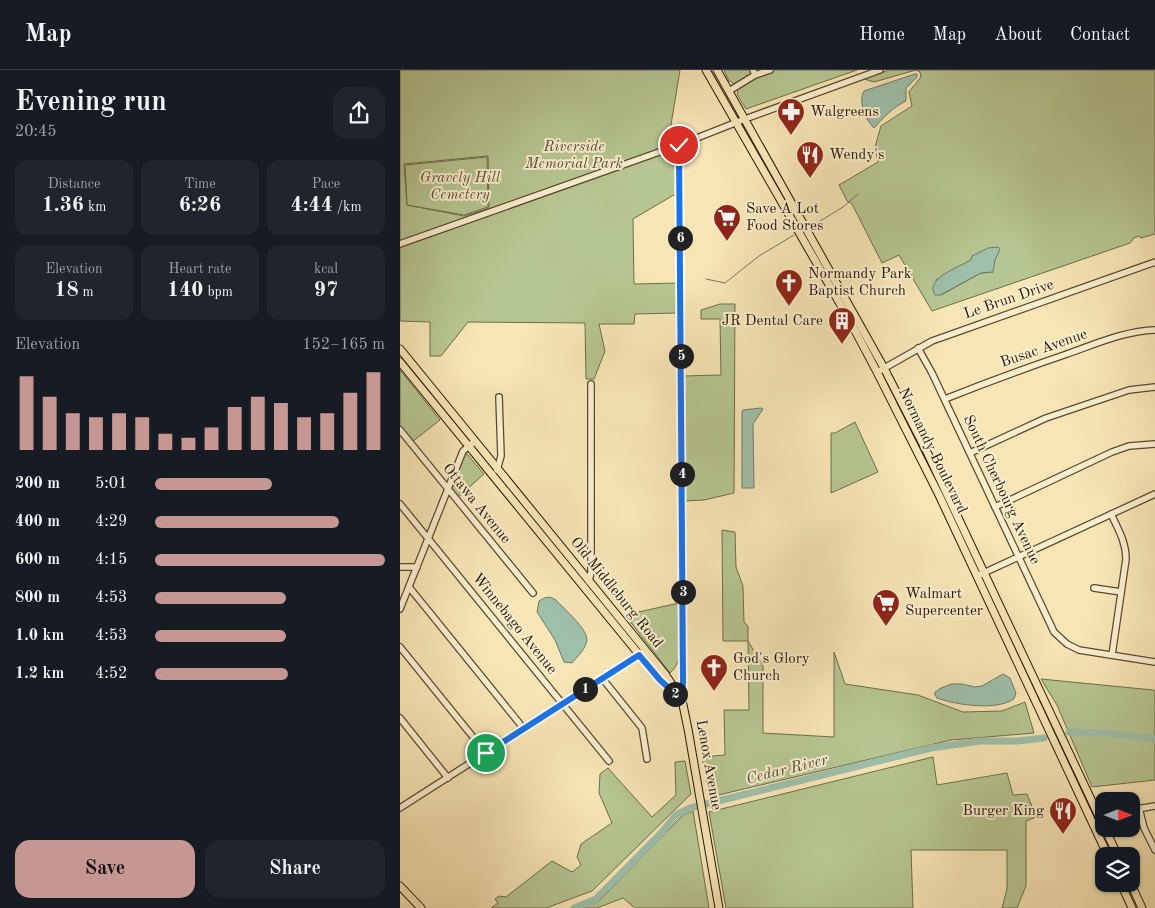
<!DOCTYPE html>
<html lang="en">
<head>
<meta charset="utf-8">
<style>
  :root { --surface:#171b24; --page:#20242c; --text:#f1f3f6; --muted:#9ea1a6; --line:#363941; --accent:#c59692 }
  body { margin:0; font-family:"Old Standard TT",serif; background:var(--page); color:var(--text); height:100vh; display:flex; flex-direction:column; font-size:19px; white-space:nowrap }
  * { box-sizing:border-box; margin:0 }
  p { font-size:16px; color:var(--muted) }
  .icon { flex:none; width:28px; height:28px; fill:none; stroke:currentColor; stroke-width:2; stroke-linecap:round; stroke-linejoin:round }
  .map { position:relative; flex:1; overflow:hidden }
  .details { display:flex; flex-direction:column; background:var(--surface); width:400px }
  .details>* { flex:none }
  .needle { width:32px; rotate:90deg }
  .buttons { position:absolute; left:695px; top:722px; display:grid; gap:10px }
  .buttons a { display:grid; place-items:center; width:45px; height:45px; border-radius:10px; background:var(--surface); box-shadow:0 1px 4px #0004; font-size:25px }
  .pin { position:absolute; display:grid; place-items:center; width:42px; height:42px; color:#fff; margin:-21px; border:2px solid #fff; border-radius:50%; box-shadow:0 1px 5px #0007 }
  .km { position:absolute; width:25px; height:25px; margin:-12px; border-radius:50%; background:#222; color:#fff; font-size:14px; line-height:25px; text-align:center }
  .round { display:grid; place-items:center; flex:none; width:52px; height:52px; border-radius:15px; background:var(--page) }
  .overview { display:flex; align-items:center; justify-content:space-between; height:85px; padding:0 15px }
  h1 { font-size:28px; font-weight:600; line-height:38px }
  .metrics { display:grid; grid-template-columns:repeat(3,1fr); gap:8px; height:85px; padding:5px 15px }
  .metrics div { display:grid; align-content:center; border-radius:12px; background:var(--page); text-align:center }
  .metrics b { font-size:21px; font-weight:600 }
  .metrics small { font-size:14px; font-weight:400 }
  .metrics p { font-size:14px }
  .chart { height:140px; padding:10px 15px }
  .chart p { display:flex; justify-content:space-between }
  .chart svg { width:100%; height:90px; margin-top:5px; stroke:var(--accent); stroke-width:6 }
  .cta { display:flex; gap:10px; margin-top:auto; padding:10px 15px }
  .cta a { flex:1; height:58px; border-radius:15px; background:var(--accent); color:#111; font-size:20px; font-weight:600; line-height:58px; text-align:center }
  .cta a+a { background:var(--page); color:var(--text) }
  ul { padding:0 15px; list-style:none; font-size:16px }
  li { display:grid; grid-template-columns:80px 60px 1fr; align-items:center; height:38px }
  li i { height:12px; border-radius:6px; background:var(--accent) }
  header { display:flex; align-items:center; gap:30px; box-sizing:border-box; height:70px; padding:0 25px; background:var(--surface); border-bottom:1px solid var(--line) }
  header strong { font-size:24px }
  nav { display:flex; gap:28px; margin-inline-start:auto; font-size:18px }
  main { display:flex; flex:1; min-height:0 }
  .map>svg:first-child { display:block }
  .green { fill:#b6c692; stroke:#6e6d49; fill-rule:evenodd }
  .water { fill:#9ebfaa; stroke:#6e7b66 }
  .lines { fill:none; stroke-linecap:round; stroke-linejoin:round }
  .stream { stroke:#6e7b66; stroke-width:1 }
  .river { stroke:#9ebfaa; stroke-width:7 }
  .minor-casing { stroke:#5a482d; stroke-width:8 }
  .major-casing { stroke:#261400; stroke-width:9 }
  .minor { stroke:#faeecf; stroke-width:5.5 }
  .major { stroke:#f7e5b5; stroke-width:7 }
  .route-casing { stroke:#fff; stroke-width:10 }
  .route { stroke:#1a73e8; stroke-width:6 }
  .labels { text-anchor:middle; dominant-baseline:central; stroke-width:4; stroke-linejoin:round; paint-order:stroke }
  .poi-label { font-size:15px; fill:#261400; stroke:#faeecf; text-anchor:start }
  .park-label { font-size:15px; font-style:italic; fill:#585233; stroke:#faeecf }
  .street-label { font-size:15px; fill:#261400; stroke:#faeecf }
  .water-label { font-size:16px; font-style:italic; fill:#50503c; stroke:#faeecf }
</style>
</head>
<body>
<header>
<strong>Map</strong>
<nav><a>Home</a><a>Map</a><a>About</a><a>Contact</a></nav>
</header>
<main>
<section class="details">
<div class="overview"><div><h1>Evening run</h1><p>20:45</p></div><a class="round"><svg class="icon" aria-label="share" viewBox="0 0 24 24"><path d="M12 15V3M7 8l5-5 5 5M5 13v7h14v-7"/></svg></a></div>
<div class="metrics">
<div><p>Distance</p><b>1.36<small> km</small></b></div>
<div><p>Time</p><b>6:26</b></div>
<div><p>Pace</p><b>4:44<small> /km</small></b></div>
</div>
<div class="metrics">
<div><p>Elevation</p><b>18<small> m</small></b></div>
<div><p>Heart rate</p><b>140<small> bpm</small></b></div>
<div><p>kcal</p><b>97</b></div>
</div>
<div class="chart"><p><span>Elevation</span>152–165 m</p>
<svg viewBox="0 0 160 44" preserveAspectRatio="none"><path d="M5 44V8M15 44V18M25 44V26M35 44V28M45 44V26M55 44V28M65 44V36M75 44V38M85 44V33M95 44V23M105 44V18M115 44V21M125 44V28M135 44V26M145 44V16M155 44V6"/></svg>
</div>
<ul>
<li><b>200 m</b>5:01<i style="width:51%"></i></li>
<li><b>400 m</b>4:29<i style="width:80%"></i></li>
<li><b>600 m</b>4:15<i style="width:100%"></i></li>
<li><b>800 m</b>4:53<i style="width:57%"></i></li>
<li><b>1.0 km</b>4:53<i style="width:57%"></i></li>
<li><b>1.2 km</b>4:52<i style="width:58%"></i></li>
</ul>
<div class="cta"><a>Save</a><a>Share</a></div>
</section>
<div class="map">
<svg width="755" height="838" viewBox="0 0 755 838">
  <rect width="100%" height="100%" fill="#f7e5b5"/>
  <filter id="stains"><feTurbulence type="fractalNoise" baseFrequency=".004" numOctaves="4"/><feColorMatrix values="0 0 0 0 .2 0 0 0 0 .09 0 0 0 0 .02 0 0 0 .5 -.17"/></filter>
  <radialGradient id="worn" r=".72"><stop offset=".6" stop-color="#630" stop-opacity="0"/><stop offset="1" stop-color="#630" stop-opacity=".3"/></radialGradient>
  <!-- green -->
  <g class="green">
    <path d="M0,0H280L268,73L270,83L274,84L276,90L277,123L233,149L234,214L278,213V243L235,244L234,254H199L205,281L194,309H186L185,253L68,252L41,286H30V252L0,251ZM88,86L89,138L64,146L7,135L4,94Z"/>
    <polygon points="324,0 457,0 346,39 337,24 338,22 332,12 329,11"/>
    <path d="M489,0H755V164L741,168L739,166L734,168L730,173L532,241L499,185L482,193L452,134L447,131L439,115L478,92L475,77L481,56L512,36L509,22L521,7L520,2L516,0L474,12L464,9ZM571,190L593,202L581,203L541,225L536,210Z"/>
    <polygon points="87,87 88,137 64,145 7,135 5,95"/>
    <polygon points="320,234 335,234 334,423 304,430 284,431 283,306 321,305 320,249 301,249 301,240"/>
    <polygon points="0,300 40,350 12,372 0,357"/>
    <polygon points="455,352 478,402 431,423 431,363 435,363"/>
    <polygon points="67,384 84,404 57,428 50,418 64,385"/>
    <polygon points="322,460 335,462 336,497 343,516 344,552 348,556 348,571 363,596 363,663 434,667 434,582 445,614 518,625 563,642 602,641 625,632 634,663 551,670 310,727 302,687 325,685 324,640 349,640 348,571 323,571"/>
    <path d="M279,533C280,554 288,587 270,603L225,545Z"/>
    <polygon points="641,609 753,620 755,621 755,710 692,717 657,635"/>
    <polygon points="533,687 537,715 607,703 613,725 627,724 636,747 626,751 626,816 617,838 602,838 607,819 607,780 511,780 513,838 326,838 309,742"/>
    <polygon points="285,691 291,724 192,821 146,838 91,838 98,833 95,829 99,826 106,827 152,791 172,802 181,795 177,787 181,774 212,753 199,723 200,704 208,698 252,747 276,725 275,692"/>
    <polygon points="293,741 309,838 235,838 223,828 197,838 181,838 199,831 283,745"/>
  </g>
  <!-- water -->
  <g class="water">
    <path d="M515,4H517V7L506,18V31C493,37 483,48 474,58C465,49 458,32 464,21Z"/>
    <path d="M598,177L600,179L595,190L593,202L581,203L540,225H535C524,209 559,197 571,190L572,186L588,178Z"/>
    <polygon points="361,338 363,339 353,354 354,418 342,418 342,342 343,340"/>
    <path d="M150,527L156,530C164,539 187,558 187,570C186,579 177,587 172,593L164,592L155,570L137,542L139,531L144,528Z"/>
    <path d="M603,604L610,608L616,623L614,629C596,641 556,635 537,628L535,625V622L539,620V619L551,614H562L575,617L582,616Z"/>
  </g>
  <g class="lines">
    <!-- stream -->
    <g class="stream">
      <polyline points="412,156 443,137 458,124"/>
      <polyline points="306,209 325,213 359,186 394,165"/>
    </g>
    <!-- river -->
    <g class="river">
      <polyline points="669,662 706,663 755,669"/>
      <polyline points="174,838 196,829 262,762 276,745 290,738 531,678 580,671 617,671 644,668"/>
    </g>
    <defs>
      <g id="minor">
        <polyline points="355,5 370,0"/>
        <polyline points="329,21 355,5 353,0"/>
        <polyline points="279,75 283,612 282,630"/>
        <polyline points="0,174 279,75 345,49 480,0"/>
        <polyline points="518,278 532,303 654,562 667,574 679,580 755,592"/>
        <polyline points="481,300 532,271 755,192"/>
        <path d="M545,329C585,313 626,298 667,284C696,274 724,261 755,260"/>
        <polyline points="0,360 133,523"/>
        <polyline points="570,383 646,348 729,320 755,317"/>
        <polyline points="97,400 101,386 99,327"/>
        <polyline points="0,434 209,691"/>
        <polyline points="595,437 712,382 729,376 755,374"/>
        <path d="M711,444C718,459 726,472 726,489L712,585"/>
        <polyline points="0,497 17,497"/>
        <polyline points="577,506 755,424"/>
        <polyline points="189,512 191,502 191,314"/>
        <polyline points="9,517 124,659"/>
        <polyline points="694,518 721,522"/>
        <polyline points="0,539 63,381 75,371"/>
        <polyline points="0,577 86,683"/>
        <polyline points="202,608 242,658 247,689"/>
        <polyline points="0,648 48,708"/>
        <polyline points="0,738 242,583"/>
        <polyline points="739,738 744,758 755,780"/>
        <polyline points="731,740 755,736"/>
      </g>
      <g id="major">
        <polyline points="306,0 451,253 477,302 539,425 708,786"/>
        <polyline points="317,0 484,298 528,384 704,757"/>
        <polyline points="0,279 265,604 282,630 288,659 319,838"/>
        <polyline points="0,292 260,610 273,623"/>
        <polyline points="705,759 718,786"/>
        <polyline points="721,814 732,838"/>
        <polyline points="731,814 742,838"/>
        <polyline points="0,816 21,838"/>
      </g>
    </defs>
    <!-- minor casing -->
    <use href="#minor" class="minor-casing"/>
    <!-- major casing -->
    <use href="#major" class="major-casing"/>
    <!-- minor -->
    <use href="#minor" class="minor"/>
    <!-- major -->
    <use href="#major" class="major"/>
  </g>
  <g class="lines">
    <defs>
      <polyline id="route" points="86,683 239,585 260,610 282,630 283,612 279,75"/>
    </defs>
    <!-- route casing -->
    <use href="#route" class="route-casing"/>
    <!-- route -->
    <use href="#route" class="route"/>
  </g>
  <!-- icons -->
  <defs>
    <symbol id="pharmacy-pin" viewBox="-11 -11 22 30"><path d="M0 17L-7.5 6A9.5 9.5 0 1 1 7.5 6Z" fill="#8f2418" stroke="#faeecf"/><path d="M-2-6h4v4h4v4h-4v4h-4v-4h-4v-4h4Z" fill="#fff"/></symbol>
    <symbol id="restaurant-pin" viewBox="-11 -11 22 30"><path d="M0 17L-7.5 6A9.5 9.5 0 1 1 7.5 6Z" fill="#8f2418" stroke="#faeecf"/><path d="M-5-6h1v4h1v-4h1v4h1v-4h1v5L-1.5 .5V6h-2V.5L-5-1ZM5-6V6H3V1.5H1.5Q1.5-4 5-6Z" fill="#fff"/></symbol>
    <symbol id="supermarket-pin" viewBox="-11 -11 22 30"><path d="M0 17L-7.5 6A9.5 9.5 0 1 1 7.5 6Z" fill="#8f2418" stroke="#faeecf"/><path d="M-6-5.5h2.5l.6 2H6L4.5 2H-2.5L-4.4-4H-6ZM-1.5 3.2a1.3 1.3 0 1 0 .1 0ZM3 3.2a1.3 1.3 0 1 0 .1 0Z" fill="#fff"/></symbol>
    <symbol id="church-pin" viewBox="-11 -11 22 30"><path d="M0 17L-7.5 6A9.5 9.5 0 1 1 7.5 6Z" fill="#8f2418" stroke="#faeecf"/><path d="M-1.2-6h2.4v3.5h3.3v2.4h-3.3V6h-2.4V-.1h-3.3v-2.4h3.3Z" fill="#fff"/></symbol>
    <symbol id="building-pin" viewBox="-11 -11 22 30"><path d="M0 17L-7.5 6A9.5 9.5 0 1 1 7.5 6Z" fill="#8f2418" stroke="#faeecf"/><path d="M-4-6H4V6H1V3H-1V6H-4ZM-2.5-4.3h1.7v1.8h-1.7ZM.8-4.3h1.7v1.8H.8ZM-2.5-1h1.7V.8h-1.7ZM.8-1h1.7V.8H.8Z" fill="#fff"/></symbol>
  </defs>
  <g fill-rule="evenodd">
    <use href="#pharmacy-pin" x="375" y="26" width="32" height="43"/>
    <use href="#restaurant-pin" x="394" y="69" width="32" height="43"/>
    <use href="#supermarket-pin" x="311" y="132" width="32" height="43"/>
    <use href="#church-pin" x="373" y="197" width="32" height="43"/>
    <use href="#building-pin" x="426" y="235" width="32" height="43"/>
    <use href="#supermarket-pin" x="470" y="517" width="32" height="43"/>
    <use href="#church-pin" x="298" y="582" width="32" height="43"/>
    <use href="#restaurant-pin" x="647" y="725" width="32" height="43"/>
  </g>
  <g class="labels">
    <!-- poi labels -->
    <g class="poi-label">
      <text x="410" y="42">Walgreens</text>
      <text x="429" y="85">Wendy's</text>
      <text x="346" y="139">Save A Lot<tspan x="346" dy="17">Food Stores</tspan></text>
      <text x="408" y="204">Normandy Park<tspan x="408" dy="17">Baptist Church</tspan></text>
      <text x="423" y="251" text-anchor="end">JR Dental Care</text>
      <text x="505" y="524">Walmart<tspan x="505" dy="17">Supercenter</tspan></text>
      <text x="333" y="589">God's Glory<tspan x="333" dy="17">Church</tspan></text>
      <text x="644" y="741" text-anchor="end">Burger King</text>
    </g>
    <!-- park labels -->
    <g class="park-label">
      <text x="174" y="77">Riverside<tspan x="174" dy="17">Memorial Park</tspan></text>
      <text x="60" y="108">Gravely Hill<tspan x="60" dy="17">Cemetery</tspan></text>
    </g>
    <!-- street labels -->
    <g class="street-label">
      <text transform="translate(609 230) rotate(-19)">Le Brun Drive</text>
      <text transform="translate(644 279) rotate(-19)">Busac Avenue</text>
      <text transform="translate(532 381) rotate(64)">Normandy Boulevard</text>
      <text transform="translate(601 420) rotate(65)">South Cherbourg Avenue</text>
      <text transform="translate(76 434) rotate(51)">Ottawa Avenue</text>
      <text transform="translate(216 523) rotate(51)">Old Middleburg Road</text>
      <text transform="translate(114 554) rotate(51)">Winnebago Avenue</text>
      <text transform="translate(308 695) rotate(80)">Lenox Avenue</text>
    </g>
    <!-- water labels -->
    <g class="water-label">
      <text transform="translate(387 700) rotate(-14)">Cedar River</text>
    </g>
  </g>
  <rect width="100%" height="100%" filter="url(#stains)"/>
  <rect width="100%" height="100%" fill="url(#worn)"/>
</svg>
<div class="buttons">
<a><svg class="needle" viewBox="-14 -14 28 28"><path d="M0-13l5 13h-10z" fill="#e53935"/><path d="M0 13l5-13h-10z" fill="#9ea1a6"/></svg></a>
<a><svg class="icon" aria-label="layers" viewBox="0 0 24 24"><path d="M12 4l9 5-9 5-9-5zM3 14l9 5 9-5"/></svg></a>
</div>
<div class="pin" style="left:86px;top:683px;background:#1e9e55"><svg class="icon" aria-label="arrive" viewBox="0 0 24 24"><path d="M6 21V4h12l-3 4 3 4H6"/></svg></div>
<div class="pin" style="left:279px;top:75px;background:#d93025"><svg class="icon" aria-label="check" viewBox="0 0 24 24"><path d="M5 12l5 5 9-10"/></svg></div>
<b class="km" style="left:185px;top:619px">1</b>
<b class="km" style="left:275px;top:624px">2</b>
<b class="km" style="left:283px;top:522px">3</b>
<b class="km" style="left:282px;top:404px">4</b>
<b class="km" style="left:281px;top:286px">5</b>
<b class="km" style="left:280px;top:168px">6</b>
</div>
</main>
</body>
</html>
